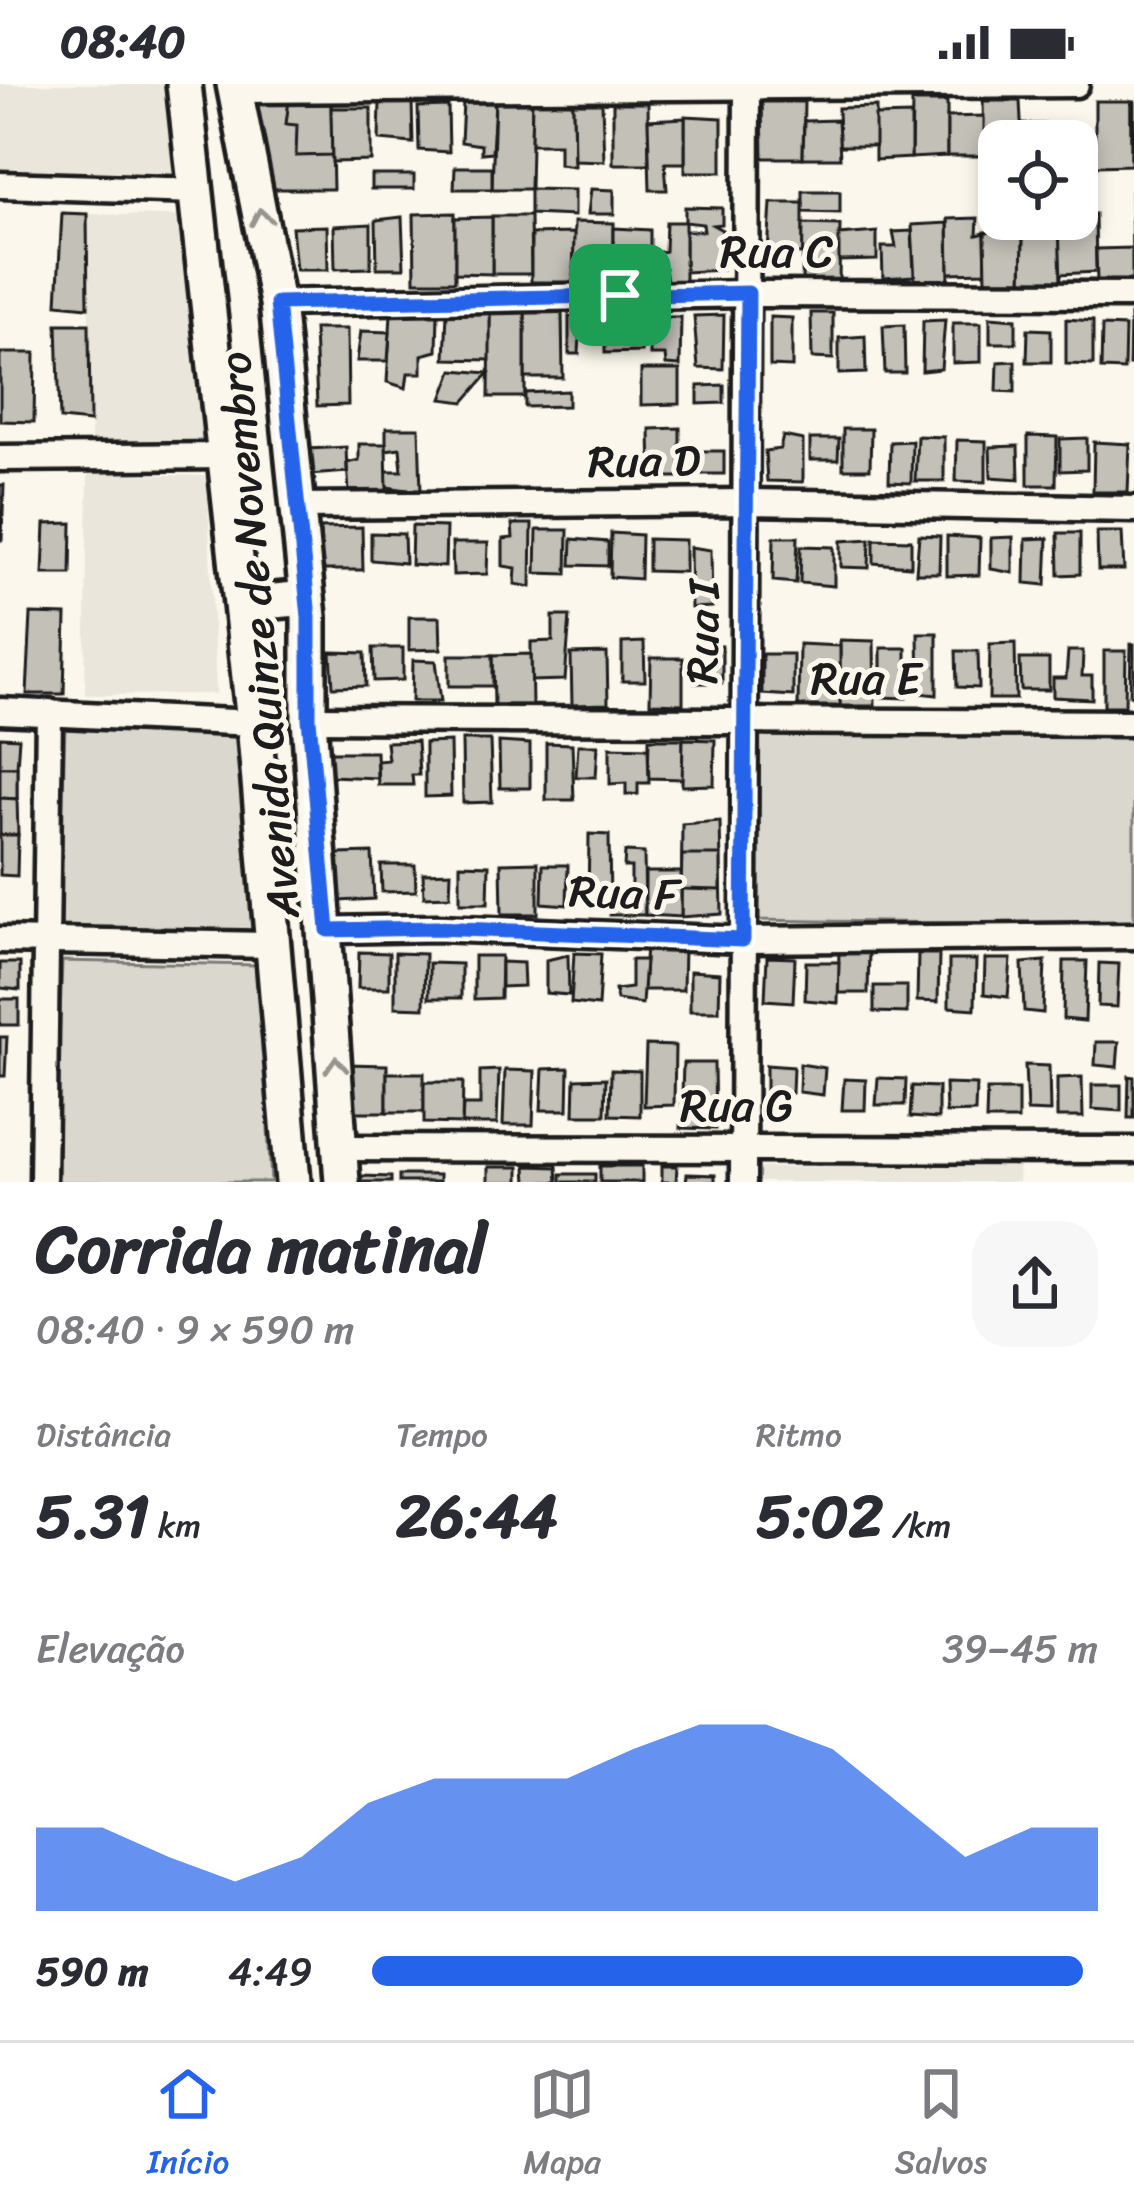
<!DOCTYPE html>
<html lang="pt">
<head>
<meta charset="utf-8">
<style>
  :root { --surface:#fff; --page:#f7f7f7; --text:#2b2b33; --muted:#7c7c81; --line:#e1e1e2; --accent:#2563eb }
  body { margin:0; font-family:Sriracha,sans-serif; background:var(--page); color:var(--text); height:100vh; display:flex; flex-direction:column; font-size:45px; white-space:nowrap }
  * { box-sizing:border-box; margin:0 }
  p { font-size:39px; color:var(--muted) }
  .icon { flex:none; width:66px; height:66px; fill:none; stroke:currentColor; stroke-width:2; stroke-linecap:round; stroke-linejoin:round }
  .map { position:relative; height:1098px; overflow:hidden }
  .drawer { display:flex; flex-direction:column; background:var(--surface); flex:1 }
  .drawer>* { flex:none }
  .controls { position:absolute; left:978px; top:36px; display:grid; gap:24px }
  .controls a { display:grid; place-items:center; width:120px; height:120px; border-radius:24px; background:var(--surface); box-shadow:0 6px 18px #0003; font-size:60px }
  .pin { position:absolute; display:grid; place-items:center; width:102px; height:102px; color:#fff; margin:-51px; border-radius:24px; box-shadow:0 6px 18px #0006 }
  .round { display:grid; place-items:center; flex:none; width:126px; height:126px; border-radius:36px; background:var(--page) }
  .head { display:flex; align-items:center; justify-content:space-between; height:204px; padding:0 36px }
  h1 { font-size:66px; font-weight:800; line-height:90px }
  .stats { display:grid; grid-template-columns:repeat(3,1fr); gap:18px; height:204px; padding:12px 36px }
  .stats div { display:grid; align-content:center }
  .stats b { font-size:60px; font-weight:800 }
  .stats small { font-size:33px; font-weight:400 }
  .stats p { font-size:33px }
  .chart { height:336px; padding:24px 36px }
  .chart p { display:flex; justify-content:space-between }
  .chart svg { width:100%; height:216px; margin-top:12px; fill:var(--accent); opacity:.7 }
  ul { padding:0 36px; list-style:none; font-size:39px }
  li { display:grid; grid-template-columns:192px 144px 1fr; align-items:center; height:90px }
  li i { height:30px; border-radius:15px; background:var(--accent) }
  .status { display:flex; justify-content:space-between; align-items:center; height:84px; padding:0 60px; background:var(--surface); direction:ltr }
  .status svg { height:33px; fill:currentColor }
  .dock { display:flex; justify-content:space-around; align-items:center; height:168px; border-top:3px solid var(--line); background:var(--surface); font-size:33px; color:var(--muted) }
  .dock a { display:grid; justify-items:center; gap:6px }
  .dock .active { color:var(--accent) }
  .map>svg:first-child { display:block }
  .built { fill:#eae6dc }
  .green { fill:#dad7ce; stroke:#7b7a75; stroke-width:3 }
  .building { fill:#c3c0b8; stroke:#1c1c1c; stroke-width:3 }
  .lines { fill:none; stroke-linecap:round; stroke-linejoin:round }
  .street-casing { stroke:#1c1c1c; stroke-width:33 }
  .secondary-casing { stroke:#1c1c1c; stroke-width:42 }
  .street { stroke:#fbf7ec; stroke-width:24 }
  .secondary { stroke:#fbf7ec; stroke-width:33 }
  .oneway { stroke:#97948e }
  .route-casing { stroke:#fff; stroke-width:24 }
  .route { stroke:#2563eb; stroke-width:15 }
  .labels { text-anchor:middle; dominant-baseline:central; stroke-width:10; stroke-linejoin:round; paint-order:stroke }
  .street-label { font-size:45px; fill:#1c1c1c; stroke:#fbf7ec }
</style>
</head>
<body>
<div class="status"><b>08:40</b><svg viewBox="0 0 49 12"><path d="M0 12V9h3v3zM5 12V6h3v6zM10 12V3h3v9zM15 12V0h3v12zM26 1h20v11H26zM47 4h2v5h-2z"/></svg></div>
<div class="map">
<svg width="1134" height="1098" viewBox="0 0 1134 1098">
  <rect width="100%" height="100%" fill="#fbf7ec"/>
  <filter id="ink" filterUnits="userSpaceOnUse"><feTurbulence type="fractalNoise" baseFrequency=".00833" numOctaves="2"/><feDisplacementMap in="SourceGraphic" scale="24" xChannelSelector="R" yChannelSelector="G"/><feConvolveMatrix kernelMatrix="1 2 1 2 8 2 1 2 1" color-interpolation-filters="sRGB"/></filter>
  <g filter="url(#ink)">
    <!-- built -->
    <g class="built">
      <polygon points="0,0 162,0 175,91 0,85"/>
      <polygon points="87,130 200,133 218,360 91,357"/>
      <polygon points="88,389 207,392 216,610 85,611"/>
      <polygon points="1019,1079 1018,1098 757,1098 756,1084"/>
    </g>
    <!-- green -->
    <g class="green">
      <polygon points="65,640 241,651 255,849 59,849"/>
      <polygon points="753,646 1134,649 1134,842 754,836"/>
      <polygon points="62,877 259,881 271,1098 54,1098"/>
    </g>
    <!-- building -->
    <g class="building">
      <polygon points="252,16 331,17 333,105 267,105"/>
      <polygon points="289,16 331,17 332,71 296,72 297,41 286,40"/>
      <polygon points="380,17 412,17 413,59 379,56"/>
      <polygon points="983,17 1020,17 1022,57 984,61"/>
      <polygon points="1095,17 1131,17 1131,81 1095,82"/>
      <rect x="1131" y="17" width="3" height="58"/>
      <polygon points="463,18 495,18 492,68 481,69 481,61 461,58"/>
      <polygon points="495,18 532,18 530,105 492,105"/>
      <polygon points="532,18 573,19 574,82 559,80 559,60 531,60"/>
      <polygon points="762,18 804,18 803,74 763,74"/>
      <polygon points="912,18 947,18 947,72 911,74"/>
      <polygon points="573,19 602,19 604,77 574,76"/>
      <polygon points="613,19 648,19 649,80 613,80"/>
      <polygon points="448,22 449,68 419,66 418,23"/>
      <polygon points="876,23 876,62 839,62 838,24"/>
      <polygon points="331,24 371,24 371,77 332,78"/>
      <polygon points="911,31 911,74 875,76 875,32"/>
      <polygon points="685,32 722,34 722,88 685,88"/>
      <polygon points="984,32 984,72 947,72 947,33"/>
      <polygon points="685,34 685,79 665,79 667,106 650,106 648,36"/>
      <polygon points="838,36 840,74 803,74 804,37"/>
      <rect x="1022" y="40" width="36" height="17"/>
      <polygon points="999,73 999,108 985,108 984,75"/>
      <polygon points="455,83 492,83 492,105 454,105"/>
      <rect x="371" y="91" width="43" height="14"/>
      <polygon points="530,105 574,106 574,132 530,130"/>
      <polygon points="591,105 614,106 614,130 588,130"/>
      <polygon points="803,107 840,107 840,129 803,128"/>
      <rect x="985" y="108" width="14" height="23"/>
      <polygon points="1131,108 1134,108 1132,183"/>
      <polygon points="771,119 803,119 803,170 768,169"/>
      <polygon points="685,123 722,124 722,140 713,141 722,146 722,186 685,188 685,147 704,147 703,140 685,138"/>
      <polygon points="62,129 87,130 88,223 57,220"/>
      <polygon points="455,129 455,197 415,197 414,130"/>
      <polygon points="1095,130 1096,188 1060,190 1059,144 1081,143 1080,132"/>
      <polygon points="492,132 530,132 531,190 492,190"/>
      <polygon points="402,133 404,184 377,184 376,136"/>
      <polygon points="492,133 492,190 455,189 455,134"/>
      <polygon points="978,134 977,151 985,149 986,188 949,189 948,135"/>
      <polygon points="574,138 614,139 614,199 573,198"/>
      <polygon points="666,138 685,138 685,199 667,199 665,184 650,185 650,170 665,167"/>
      <polygon points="948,139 949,199 915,199 912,141"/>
      <polygon points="371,140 371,184 335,185 334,142"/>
      <polygon points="803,140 840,141 839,199 802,199"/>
      <polygon points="327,142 328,186 296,186 292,143"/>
      <polygon points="1059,142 1061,198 1022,198 1023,144"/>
      <polygon points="614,144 650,146 650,189 614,189"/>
      <polygon points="912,147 914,192 883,194 882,163 896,163 893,148"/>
      <polygon points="877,148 877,176 839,177 839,151"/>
      <polygon points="985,148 1023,150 1022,198 986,198"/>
      <polygon points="574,149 573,198 531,198 531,150"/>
      <polygon points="1132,164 1132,198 1097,198 1096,165"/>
      <polygon points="605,225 642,225 641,268 605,269"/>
      <polygon points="562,226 563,294 525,294 525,227"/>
      <polygon points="525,227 525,313 489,313 490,228"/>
      <polygon points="490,228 490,276 445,275 447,229"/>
      <polygon points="438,229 437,267 422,271 422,289 408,289 406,304 387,298 391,230"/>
      <polygon points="811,229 833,229 833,275 812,274"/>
      <polygon points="724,231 723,285 698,284 694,232"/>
      <polygon points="1130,231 1134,231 1134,281 1129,281"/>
      <polygon points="581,232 579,270 569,270 569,233"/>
      <polygon points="650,233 681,233 680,282 666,281 665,271 650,271"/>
      <polygon points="770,233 792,234 792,283 770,282"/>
      <polygon points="990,233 1016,235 1016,259 990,259"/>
      <polygon points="1066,235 1093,237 1093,281 1066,280"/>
      <polygon points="945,236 941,285 922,287 923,237"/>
      <polygon points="953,239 981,239 981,278 953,279"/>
      <polygon points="57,240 89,240 90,338 60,335"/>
      <polygon points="904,241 905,289 885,289 883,242"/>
      <polygon points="1102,242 1125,243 1124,286 1101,285"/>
      <polygon points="314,245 347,245 348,321 317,322"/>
      <polygon points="1028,245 1051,246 1051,278 1027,278"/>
      <polygon points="361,247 390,248 388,277 357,277"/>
      <polygon points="865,252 866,289 839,290 839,254"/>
      <polygon points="0,269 35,269 34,338 0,337"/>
      <polygon points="1015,277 1015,308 997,307 998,278"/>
      <polygon points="453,286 489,289 464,318 442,315"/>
      <polygon points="641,286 680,286 680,320 641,321"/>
      <polygon points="724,301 724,319 698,320 698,302"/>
      <polygon points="568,307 568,322 525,323 525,309"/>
      <polygon points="386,344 419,344 421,408 387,403 386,387 402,387 400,364 386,366"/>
      <polygon points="680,344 680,393 651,393 650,345"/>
      <polygon points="843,345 871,345 870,385 843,385"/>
      <polygon points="783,352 803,356 803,398 767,397 765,367 780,365"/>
      <polygon points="917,352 944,353 944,397 915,397"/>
      <polygon points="1028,352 1057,353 1056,401 1028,401"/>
      <polygon points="1087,354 1087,386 1060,387 1060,355"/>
      <polygon points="810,355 839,355 838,376 810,376"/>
      <polygon points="957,356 986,357 986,398 956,397"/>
      <polygon points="912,357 911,399 889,398 890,358"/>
      <polygon points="1094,358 1130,360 1128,408 1093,408"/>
      <polygon points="359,360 386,360 387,408 349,408 347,379 359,376"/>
      <polygon points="1018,362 1019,395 991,393 990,363"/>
      <polygon points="346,363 347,388 310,391 308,365"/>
      <polygon points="691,367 724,367 724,390 690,390"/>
      <polygon points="0,401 4,401 2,456 0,456"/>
      <polygon points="72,439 71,490 43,490 45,440"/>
      <polygon points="512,440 532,440 531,503 515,500 516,484 503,482 503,455 513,454"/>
      <polygon points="412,442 446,443 445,483 411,481"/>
      <polygon points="362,443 363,486 322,486 320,444"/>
      <polygon points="537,446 568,446 567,490 536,489"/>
      <polygon points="1097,448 1122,448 1124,486 1098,486"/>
      <polygon points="371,449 404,450 405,479 371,476"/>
      <polygon points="611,449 641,451 640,495 610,493"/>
      <polygon points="1058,449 1080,449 1080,490 1059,491"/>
      <polygon points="919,451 940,452 939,489 916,489"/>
      <polygon points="947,452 980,454 979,491 947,492"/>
      <polygon points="774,453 798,453 796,499 773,497"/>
      <polygon points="1013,453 1013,489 991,485 991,454"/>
      <polygon points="1048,454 1046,501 1025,499 1026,455"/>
      <polygon points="572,455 608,458 608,482 571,481"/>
      <polygon points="648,455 685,456 685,488 648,487"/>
      <polygon points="870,455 869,484 841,483 841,457"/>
      <polygon points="874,455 911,456 911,482 874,479"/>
      <polygon points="452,459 488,459 487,490 453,491"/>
      <polygon points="801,462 834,463 834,502 800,499"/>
      <polygon points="690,463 711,466 712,523 691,524"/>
      <polygon points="31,530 66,531 64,610 27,610"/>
      <polygon points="553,532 570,532 565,596 531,597 531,558 553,557"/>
      <polygon points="409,533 440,533 441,565 409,566"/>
      <polygon points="918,549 937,549 937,611 919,609"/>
      <polygon points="840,556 874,557 875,622 840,622"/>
      <polygon points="644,558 645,597 622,597 622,559"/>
      <polygon points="1015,559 1016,615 989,615 990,560"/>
      <polygon points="799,560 840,562 840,622 798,622"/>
      <polygon points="1131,560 1134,560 1134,612 1130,611"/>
      <polygon points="694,561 722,562 722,599 694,599"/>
      <polygon points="373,564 403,564 403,596 374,597"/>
      <polygon points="881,564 906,564 906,614 881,613"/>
      <polygon points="956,567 978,567 979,604 957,603"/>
      <polygon points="1068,567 1083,567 1082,592 1092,592 1092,615 1053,613 1053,594 1066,594"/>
      <polygon points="1104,567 1126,567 1125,622 1104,622"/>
      <polygon points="331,568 365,569 366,602 333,603"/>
      <polygon points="607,569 608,620 572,621 571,570"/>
      <polygon points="531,570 532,621 494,621 493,571"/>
      <polygon points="762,570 793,570 793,612 762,610"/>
      <rect x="449" y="571" width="44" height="31"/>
      <polygon points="651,574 683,574 683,620 650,619"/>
      <polygon points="1020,575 1049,575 1049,606 1021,606"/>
      <polygon points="413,576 436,577 441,617 412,617"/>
      <polygon points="0,653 19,654 17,683 0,683"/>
      <polygon points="649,655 683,655 683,695 648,694"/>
      <polygon points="683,655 715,656 714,701 682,702"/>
      <polygon points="462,656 490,656 492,718 463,719"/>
      <polygon points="417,657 419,691 412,691 413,701 378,701 377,677 388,676 386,658"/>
      <polygon points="450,658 451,712 425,713 425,659"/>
      <polygon points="499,658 530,660 530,704 500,704"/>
      <polygon points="546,659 572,660 574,716 546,716"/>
      <polygon points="578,661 598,661 596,693 576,693"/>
      <polygon points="610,663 648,664 649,699 638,699 638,710 626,711 626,699 610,700"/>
      <polygon points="329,668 376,668 377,694 330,692"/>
      <polygon points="0,683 17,683 17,715 0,714"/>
      <polygon points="0,683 17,683 17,715 0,714"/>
      <polygon points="0,714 17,715 18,751 0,751"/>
      <polygon points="720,737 722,830 681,833 682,740"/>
      <polygon points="589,750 609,751 610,821 588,822"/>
      <polygon points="0,751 18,751 17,792 0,791"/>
      <polygon points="625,768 644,769 645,831 610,831 610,808 631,808 631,783 624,783"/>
      <polygon points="372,769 374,815 340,817 338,770"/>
      <polygon points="682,771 721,771 721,806 681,805"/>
      <polygon points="538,778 538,830 502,830 501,779"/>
      <polygon points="460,780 489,781 488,819 460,819"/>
      <polygon points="381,781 415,781 416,807 382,808"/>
      <polygon points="543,781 568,781 567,821 542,819"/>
      <polygon points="451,788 450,812 424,813 423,789"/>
      <polygon points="645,788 681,788 681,833 645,831"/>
      <polygon points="646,862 684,864 683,906 643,906"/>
      <polygon points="839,866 869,866 868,909 838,909"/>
      <polygon points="359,868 389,869 389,904 358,904"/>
      <polygon points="395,869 425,870 424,924 395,923"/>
      <polygon points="574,869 601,870 598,922 571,919"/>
      <polygon points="918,870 939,870 938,918 917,917"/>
      <polygon points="568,871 569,911 546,909 546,876"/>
      <polygon points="474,872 501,872 500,914 474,915"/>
      <polygon points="767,873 795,874 793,918 765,916"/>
      <polygon points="985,875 1011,875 1008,913 984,910"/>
      <polygon points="631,876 645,876 642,920 617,916 615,906 631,904"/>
      <polygon points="949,876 976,876 975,925 949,923"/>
      <polygon points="1045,877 1043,929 1024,927 1022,879"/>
      <polygon points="1064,877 1087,877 1085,937 1063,935"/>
      <polygon points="501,878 523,879 524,902 501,903"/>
      <polygon points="806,878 839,878 838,919 805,916"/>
      <polygon points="0,879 20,879 20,906 0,904"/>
      <polygon points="429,879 461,880 461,914 429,914"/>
      <polygon points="1099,879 1119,880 1117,923 1098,922"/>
      <polygon points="690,887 720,889 719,927 690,927"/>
      <polygon points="874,902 907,902 907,929 874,928"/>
      <rect x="0" y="915" width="19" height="26"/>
      <polygon points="0,953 7,953 5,992 0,992"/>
      <polygon points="1096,958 1119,958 1117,983 1095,981"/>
      <polygon points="646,961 675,962 674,1021 644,1022"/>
      <polygon points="683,979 714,979 715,1045 681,1044"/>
      <polygon points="345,980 387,981 387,1028 347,1028"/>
      <polygon points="800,980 825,984 823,1011 799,1008"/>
      <polygon points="766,981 793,983 792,1009 766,1008"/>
      <polygon points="1025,981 1049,982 1050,1028 1027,1027"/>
      <polygon points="569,984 568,1026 541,1026 543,985"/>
      <polygon points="499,986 497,1040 462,1040 463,1021 480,1021 480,987"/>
      <polygon points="505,986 535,987 533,1041 503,1041"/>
      <polygon points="611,986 640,987 640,1032 610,1031"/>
      <rect x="387" y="989" width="37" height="39"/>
      <polygon points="1129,992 1134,993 1134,1034 1128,1034"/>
      <polygon points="1082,993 1083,1033 1057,1033 1057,994"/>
      <polygon points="606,994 605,1031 574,1031 575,995"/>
      <polygon points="878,994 906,995 905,1021 876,1021"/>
      <polygon points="844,995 866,996 865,1026 842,1026"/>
      <polygon points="424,998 463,998 462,1040 424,1039"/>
      <polygon points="945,1000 976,1001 975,1028 946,1029"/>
      <polygon points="1092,1001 1121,1001 1121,1027 1092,1025"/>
      <polygon points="912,1002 938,1003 938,1035 910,1033"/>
      <polygon points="987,1006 1018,1006 1018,1036 986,1036"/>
      <polygon points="526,1082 557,1083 558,1098 527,1098"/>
      <rect x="600" y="1082" width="42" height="16"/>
      <polygon points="662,1082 677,1082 676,1098 662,1098"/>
      <rect x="488" y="1083" width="31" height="15"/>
      <rect x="561" y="1090" width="34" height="8"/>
      <polygon points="687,1090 715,1091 715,1098 686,1098"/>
      <rect x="399" y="1091" width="40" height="7"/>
      <polygon points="361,1092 391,1093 391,1098 361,1098"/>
    </g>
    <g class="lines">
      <defs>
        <g id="street">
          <polyline points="235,6 1076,0"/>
          <polyline points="0,101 198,107"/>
          <polyline points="277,219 748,210 1134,211"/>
          <polyline points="0,374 226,372"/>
          <polyline points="298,422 748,418 1134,425"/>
          <polyline points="0,627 254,639"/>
          <polyline points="309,635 1134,639"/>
          <polyline points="328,846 437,844 743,856 1134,852"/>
          <polyline points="0,856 270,861"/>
          <polyline points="340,1064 1134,1066"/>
          <polyline points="43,1098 49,628"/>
          <polyline points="743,1098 747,0"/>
        </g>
        <g id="secondary">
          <polyline points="184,0 254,639 293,1098"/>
          <polyline points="234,0 277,219 309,533 309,635 342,1098"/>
          <polyline points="242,520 307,514"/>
        </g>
      </defs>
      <!-- street casing -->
      <use href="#street" class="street-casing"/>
      <!-- secondary casing -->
      <use href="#secondary" class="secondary-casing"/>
      <!-- street -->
      <use href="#street" class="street"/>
      <!-- secondary -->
      <use href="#secondary" class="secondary"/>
    </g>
    <!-- one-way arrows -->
    <defs><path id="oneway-chevron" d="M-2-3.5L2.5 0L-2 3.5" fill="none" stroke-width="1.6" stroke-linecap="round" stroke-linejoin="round" transform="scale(3)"/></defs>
    <g class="oneway">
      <use href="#oneway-chevron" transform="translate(261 133) rotate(-100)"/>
      <use href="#oneway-chevron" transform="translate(336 981) rotate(-93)"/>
    </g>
  </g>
  <g class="lines" filter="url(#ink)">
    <defs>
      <polygon id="route" points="748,209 743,856 436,844 328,846 309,635 309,533 277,219"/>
    </defs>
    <!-- route casing -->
    <use href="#route" class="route-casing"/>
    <!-- route -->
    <use href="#route" class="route"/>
  </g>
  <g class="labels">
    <!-- street labels -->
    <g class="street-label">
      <text x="777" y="168">Rua C</text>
      <text transform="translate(644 377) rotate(-1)">Rua D</text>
      <text transform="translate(703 548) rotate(-89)">Rua I</text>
      <text transform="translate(259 551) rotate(-95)">Avenida Quinze de Novembro</text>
      <text x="866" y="595">Rua E</text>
      <text transform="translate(624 809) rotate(2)">Rua F</text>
      <text x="737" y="1022">Rua G</text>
    </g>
  </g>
</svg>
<div class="controls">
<a><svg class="icon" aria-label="locate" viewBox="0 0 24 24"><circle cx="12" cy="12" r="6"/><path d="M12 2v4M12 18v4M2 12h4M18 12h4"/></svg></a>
</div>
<div class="pin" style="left:620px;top:211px;background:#1e9e55"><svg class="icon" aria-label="arrive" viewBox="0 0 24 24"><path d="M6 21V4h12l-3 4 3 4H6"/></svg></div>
</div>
<section class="drawer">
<div class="head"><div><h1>Corrida matinal</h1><p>08:40 · 9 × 590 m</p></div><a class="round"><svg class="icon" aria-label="share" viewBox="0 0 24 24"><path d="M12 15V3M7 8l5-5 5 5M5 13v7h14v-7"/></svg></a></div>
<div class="stats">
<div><p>Distância</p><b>5.31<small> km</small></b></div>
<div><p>Tempo</p><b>26:44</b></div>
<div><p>Ritmo</p><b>5:02<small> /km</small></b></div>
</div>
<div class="chart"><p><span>Elevação</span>39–45 m</p>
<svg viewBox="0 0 160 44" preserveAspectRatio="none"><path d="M0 44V27L10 27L20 33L30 38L40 33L50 22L60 17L70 17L80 17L90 11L100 6L110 6L120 11L130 22L140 33L150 27L160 27V44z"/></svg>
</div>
<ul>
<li><b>590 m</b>4:49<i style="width:98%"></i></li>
</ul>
</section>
<nav class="dock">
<a class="active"><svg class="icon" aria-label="home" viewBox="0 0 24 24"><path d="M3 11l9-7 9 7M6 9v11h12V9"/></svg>Início</a>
<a><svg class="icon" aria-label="map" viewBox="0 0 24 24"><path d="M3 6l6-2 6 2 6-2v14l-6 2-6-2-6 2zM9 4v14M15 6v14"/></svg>Mapa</a>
<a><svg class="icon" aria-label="saved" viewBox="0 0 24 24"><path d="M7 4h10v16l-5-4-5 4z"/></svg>Salvos</a>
</nav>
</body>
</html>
